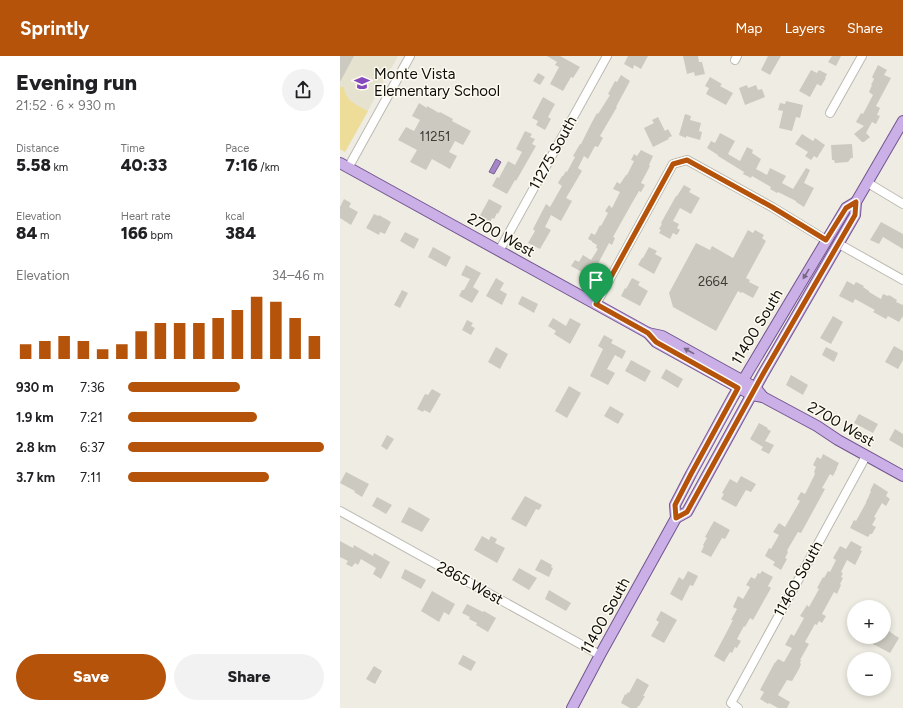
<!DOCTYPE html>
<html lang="en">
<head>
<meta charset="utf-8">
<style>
  :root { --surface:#fff; --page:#f2f2f2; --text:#202124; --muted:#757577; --accent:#b45309 }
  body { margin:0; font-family:Figtree,sans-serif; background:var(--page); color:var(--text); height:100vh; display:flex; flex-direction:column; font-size:15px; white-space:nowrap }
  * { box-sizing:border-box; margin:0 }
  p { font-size:13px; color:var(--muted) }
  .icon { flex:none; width:22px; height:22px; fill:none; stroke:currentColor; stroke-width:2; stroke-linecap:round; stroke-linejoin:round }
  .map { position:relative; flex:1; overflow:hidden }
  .details { display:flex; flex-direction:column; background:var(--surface); width:340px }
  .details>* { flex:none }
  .fabs { position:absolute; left:507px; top:544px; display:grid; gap:8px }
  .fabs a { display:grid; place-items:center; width:44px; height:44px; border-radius:50%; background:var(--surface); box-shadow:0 2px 6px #0003; font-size:20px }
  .pin { position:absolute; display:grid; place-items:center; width:34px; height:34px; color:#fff; margin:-41px -17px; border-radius:50% 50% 50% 0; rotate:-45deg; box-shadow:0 0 4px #0007 }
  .pin .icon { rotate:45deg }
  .round { display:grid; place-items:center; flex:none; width:42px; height:42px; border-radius:21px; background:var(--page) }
  .overview { display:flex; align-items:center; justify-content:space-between; height:68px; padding:0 16px }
  h1 { font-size:22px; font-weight:800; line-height:30px }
  .stats { display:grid; grid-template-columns:repeat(3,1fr); gap:6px; height:68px; padding:4px 16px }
  .stats div { display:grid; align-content:center }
  .stats b { font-size:17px; font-weight:800 }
  .stats small { font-size:11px; font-weight:400 }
  .stats p { font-size:11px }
  .chart { height:112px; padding:8px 16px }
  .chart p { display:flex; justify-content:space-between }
  .chart svg { width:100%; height:72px; margin-top:4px; stroke:var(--accent); stroke-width:6 }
  .cta { display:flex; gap:8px; margin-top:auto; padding:8px 16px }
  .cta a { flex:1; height:46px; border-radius:24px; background:var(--accent); color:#fff; font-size:16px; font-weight:800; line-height:46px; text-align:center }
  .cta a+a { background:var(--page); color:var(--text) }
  ul { padding:0 16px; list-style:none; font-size:13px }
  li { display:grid; grid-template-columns:64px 48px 1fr; align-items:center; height:30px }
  li i { height:10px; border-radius:5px; background:var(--accent) }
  header { display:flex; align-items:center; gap:24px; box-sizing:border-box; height:56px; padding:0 20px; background:var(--accent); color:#fff }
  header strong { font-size:19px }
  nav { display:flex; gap:22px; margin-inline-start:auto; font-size:14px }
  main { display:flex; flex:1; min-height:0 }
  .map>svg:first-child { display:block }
  .built { fill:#e6e2d0 }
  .green { fill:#eddd98 }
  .water { fill:#a586c8; stroke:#77618e }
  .building { fill:#cccac0 }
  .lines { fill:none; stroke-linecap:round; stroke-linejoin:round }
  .minor-casing { stroke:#bcbab0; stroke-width:10 }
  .major-casing { stroke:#72558f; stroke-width:12 }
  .minor { stroke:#fff; stroke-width:8 }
  .major { stroke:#cbb0e8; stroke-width:10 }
  .oneway { fill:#756683 }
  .route-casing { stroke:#fff; stroke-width:8 }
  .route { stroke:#b45309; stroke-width:5 }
  .labels { text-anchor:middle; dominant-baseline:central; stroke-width:3; stroke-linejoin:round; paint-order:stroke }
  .number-label { font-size:13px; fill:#3c3c36 }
  .poi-label { font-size:15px; fill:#0c0c08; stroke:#fdfaf0; text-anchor:start }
  .street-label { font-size:15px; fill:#0c0c08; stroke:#fdfaf0 }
</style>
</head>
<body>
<header>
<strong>Sprintly</strong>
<nav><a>Map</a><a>Layers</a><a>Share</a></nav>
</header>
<main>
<section class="details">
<div class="overview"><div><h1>Evening run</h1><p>21:52 · 6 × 930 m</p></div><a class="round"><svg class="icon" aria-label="share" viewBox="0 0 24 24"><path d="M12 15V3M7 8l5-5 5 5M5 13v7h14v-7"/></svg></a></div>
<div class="stats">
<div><p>Distance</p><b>5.58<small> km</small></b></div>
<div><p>Time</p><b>40:33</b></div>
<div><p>Pace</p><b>7:16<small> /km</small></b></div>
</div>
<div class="stats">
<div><p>Elevation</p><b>84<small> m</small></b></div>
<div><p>Heart rate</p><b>166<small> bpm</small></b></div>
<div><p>kcal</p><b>384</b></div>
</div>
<div class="chart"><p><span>Elevation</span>34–46 m</p>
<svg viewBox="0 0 160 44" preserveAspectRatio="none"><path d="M5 44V35M15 44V33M25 44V30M35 44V33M45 44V38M55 44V35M65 44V27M75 44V22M85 44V22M95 44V22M105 44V19M115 44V14M125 44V6M135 44V9M145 44V19M155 44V30"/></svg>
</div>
<ul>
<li><b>930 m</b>7:36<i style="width:57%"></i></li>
<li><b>1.9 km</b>7:21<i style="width:66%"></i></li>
<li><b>2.8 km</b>6:37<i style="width:100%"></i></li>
<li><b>3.7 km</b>7:11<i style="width:72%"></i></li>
</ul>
<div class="cta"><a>Save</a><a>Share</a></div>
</section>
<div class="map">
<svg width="563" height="652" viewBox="0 0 563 652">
  <rect width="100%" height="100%" fill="#efede3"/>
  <!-- built -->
  <polygon class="built" points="0,0 58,0 5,96 0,93"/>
  <!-- green -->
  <path class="green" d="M0,31H4C5,45 17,49 28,55L5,96L0,93Z"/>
  <!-- water -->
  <polygon class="water" points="156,103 161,106 154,118 149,116"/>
  <!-- building -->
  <g class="building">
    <polygon points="0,0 14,0 0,26"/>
    <polygon points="207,0 220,0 240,11 233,22 231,21 223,35 210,28 219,11 215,9 217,6"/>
    <polygon points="288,0 308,0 301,13 294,9 293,13 284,8"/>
    <polygon points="343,0 358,0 359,6 362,6 365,18 355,20 354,16 347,18"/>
    <polygon points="428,0 441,0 430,19 421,14"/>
    <polygon points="492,0 501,0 496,10 488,6"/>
    <polygon points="538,9 547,14 544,19 551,22 536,50 540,52 537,59 540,60 536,68 532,66 526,77 530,81 524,86 522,86 514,78 524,70 516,66 521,57 523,58 533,39 529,36 532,29 531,29 534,23 532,21"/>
    <polygon points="471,14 477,17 479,14 487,18 485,22 486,22 481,30 477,28 470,41 459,35"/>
    <polygon points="198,17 205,21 200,29 193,25"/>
    <polygon points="281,19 290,25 276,51 277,51 260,80 263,82 258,91 255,90 248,103 244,100 238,112 242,115 226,142 232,145 221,165 211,159 205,171 211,174 200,193 188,187 195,175 193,173 206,148 210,151 222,130 218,127 222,120 223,120 226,115 227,116 235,101 233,100 240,88 241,88 251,68 257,57 258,58 270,39 268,38 275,25 277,26"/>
    <polygon points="370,21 382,28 380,30 393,37 386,49 366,38 369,32 365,30"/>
    <polygon points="407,29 408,32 416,29 418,34 422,33 425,41 405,49 399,32"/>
    <polygon points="203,41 215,48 208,61 211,63 205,74 196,69 198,65 192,62"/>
    <polygon points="446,45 463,49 460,62 456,61 452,75 439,72 443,55 438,54 440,47 445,48"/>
    <polygon points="79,47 87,52 87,50 99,57 100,56 113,63 112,65 131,75 123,89 115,85 109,96 117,100 110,113 92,103 86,114 70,106 77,94 58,84 66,71 74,75 80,64 72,60"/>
    <polygon points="345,58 351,60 350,64 361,67 359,75 362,76 360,84 346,80 346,82 339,79"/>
    <polygon points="318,61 325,75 328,73 332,80 328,82 329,83 313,91 304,72 314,67 312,64"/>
    <polygon points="185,75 192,78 190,81 195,83 192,88 196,90 176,125 175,124 167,138 152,130 157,121 159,122 168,105 175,109 182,96 176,93"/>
    <polygon points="380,77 395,85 388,98 400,105 407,91 413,94 412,97 421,103 416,113 427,119 430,112 446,120 442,127 453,133 466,112 470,114 464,127 474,132 464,151 456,146 456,145 438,136 437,137 430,133 431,131 412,120 411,122 403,118 404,116 378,100 378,99 367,92 371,85 375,87"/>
    <polygon points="462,78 473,85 475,82 485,89 477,102 474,100 471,104 465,100 468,96 455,88"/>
    <polygon points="512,88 513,102 511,102 508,106 495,107 494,104 492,104 491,89"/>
    <polygon points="301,94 313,100 309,109 310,110 301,127 305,129 301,136 299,135 292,147 273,181 275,182 272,189 269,187 251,221 231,210 235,204 239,206 243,199 251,204 258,193 256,192 257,189 252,186 252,185 248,183 251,177 255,179 260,169 261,170 268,157 265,155 269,149 272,152 280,136 273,133 277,126 280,128 286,119 287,119 294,105 291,104 294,98 297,100"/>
    <polygon points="344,129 351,133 349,136 360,142 351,158 340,152 333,165 339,168 337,172 340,174 337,179 333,177 330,183 319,177 321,174 319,173 322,168 321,167 336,140 337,140"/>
    <polygon points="4,143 11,147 9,151 18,156 11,169 0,162 0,151"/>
    <polygon points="149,143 162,150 158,158 157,157 154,163 152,162 149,169 138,163"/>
    <polygon points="34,158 38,160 39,159 51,166 45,178 40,176 39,179 26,172"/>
    <polygon points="541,166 563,178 563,193 543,181 539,188 530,184"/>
    <polygon points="408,174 413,177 415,174 424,179 422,182 426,185 406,222 410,224 409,226 419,231 413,242 402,236 401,237 398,235 376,275 333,251 329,237 356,187 370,194 372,190 393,202"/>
    <polygon points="65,176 79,183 74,193 60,185"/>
    <polygon points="93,191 111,201 106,211 88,201"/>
    <polygon points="309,191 317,195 315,198 322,202 314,218 298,209 302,202 303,202"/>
    <polygon points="126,209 141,217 133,231 139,235 132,247 119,240 122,234 124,234 130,223 121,219"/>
    <polygon points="156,222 164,227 160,234 167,238 162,249 146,240"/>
    <polygon points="292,222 300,226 298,229 308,235 300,250 281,240 285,232 286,233"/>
    <polygon points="507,225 514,229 516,226 524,230 523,231 529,235 529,236 541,243 543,238 548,240 549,239 557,244 556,246 563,249 563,260 559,266 548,260 546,263 533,256 535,254 515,243 513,247 499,240"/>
    <polygon points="62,234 68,237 60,252 54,249"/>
    <polygon points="182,240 198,248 194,257 178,248"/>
    <polygon points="493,260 503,266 491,288 480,282"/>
    <polygon points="213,262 226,270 230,262 241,268 230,288 214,278 216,275 208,270"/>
    <polygon points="127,264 133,267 131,270 135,272 131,279 122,274"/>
    <polygon points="264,279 273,284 271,287 286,295 282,303 275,299 267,313 275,317 268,329 250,320 263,293 258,290"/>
    <polygon points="554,290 563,295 563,304 558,313 545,306"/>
    <polygon points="156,291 168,298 160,313 148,306"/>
    <polygon points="486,291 498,297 494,306 482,299"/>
    <polygon points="291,304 311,315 305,326 285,315"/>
    <polygon points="326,313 343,323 338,332 321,322"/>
    <polygon points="451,319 468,329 463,339 446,329"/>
    <polygon points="229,330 241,337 227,362 215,355"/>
    <polygon points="92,333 101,338 90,357 84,354 83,356 77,353 85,338 88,339"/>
    <polygon points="270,350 284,358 278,368 264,360"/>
    <polygon points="519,358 538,368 533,377 514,367"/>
    <polygon points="419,367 428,372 427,373 431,375 425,385 434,389 429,398 421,394 423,391 410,383"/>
    <polygon points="555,373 563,378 563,392 549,384"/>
    <polygon points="47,379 54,383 47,394 41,390"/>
    <polygon points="483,398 499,407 497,411 497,412 493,420 490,418 482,432 485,433 472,457 461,477 458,476 449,491 447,495 448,496 445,502 447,503 441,514 433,509 435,506 425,500 429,492 431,493 439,479 433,476 439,467 445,471 460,445 457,443 461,436 465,438 474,420 475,417 474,416 476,411 473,409 477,401 481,403"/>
    <polygon points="6,416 29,428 22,441 14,436 15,435 0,427"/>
    <polygon points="401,420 416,428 411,436 406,434 396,451 381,443 384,438 382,437 390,423 397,427"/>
    <polygon points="534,427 548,436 546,440 550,443 546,450 542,447 534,461 536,462 532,469 536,471 532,478 530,478 528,481 510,472 514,464 516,465 526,447 526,446 528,442 531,435 530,435"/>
    <polygon points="185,440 202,449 199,454 196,453 186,471 171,463"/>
    <polygon points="37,441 52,449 46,458 32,450"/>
    <polygon points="69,451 90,463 82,476 61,466"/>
    <polygon points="374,465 390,474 385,483 382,482 371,501 361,496 364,490 363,489 367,482 365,481"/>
    <polygon points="142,480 149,484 151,480 157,483 155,487 165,492 157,507 134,494"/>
    <polygon points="0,485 13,492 14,489 33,500 34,497 50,506 41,523 33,518 36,512 21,503 18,509 15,507 12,511 6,508 8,505 0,501"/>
    <polygon points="511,485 522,491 520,494 522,495 515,509 507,504 501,516 503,517 501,521 503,522 500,528 501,529 497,538 494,536 482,558 486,560 482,567 479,565 477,569 475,568 465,586 469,588 460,604 461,604 460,607 461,608 459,613 452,625 447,624 438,639 450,646 447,652 438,652 429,647 428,648 420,643 424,636 420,634 435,606 435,607 438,603 444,606 452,592 445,589 451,578 454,580 464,562 460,560 467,549 469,551 479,533 477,532 483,521 484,522 488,515 490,516 496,504 493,502 500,490 506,493"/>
    <polygon points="201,503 212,509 211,511 213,512 209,521 195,514"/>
    <polygon points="179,512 197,522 189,534 172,524"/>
    <polygon points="65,513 86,524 81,533 61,522"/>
    <polygon points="348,515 358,520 353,530 350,529 342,545 330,538 339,521 343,524"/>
    <polygon points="422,515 433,521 428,530 431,532 413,564 410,562 405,571 404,570 397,583 401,585 397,592 395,591 392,597 390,596 384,606 374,600 393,564 391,564 397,553 393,551 398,540 403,543 410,531 406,529 411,521 415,523 418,517 420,518"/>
    <polygon points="209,534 231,547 226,555 205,543"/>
    <polygon points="92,535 115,548 109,559 104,556 99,566 81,555"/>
    <polygon points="127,548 143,556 144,555 156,562 148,576 136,569 137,567 129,563 130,561 122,557"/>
    <polygon points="321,555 337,564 324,587 311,580 319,566 316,564"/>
    <polygon points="544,569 550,576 559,582 550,597 535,589 534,589 528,581 544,581"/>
    <polygon points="123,599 136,606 131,615 118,608"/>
    <polygon points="34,610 42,615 35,628 26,623"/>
    <polygon points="297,622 309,629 303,640 305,640 299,650 298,650 297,652 290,652 281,647 285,638 286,639 288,636 289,637"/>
  </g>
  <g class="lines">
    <defs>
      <g id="minor">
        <polyline points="395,4 397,0"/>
        <polyline points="490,57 522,0"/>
        <polyline points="8,112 70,0"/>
        <polyline points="528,127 563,148"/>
        <polyline points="499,188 563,224"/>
        <polyline points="159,195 267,0"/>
        <polyline points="256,248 333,108 347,104 432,151 486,184"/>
        <polyline points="0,455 260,599"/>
        <polyline points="398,652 391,647 526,400"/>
      </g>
      <g id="major">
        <polyline points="0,107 308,277 322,280 416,332 423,341"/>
        <polyline points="308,277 316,286 412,339 423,341 477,370 498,384 563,420"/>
        <polyline points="336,462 347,456 423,318 515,159 516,146 563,65"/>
        <polyline points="232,652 260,599 336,462 335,449 351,418 393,341 506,152 516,146"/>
      </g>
    </defs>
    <!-- minor casing -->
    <use href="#minor" class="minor-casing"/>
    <!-- major casing -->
    <use href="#major" class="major-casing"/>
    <!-- minor -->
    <use href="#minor" class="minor"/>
    <!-- major -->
    <use href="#major" class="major"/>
  </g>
  <!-- one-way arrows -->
  <defs><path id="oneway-solid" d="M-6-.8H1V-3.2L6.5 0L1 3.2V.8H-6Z"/></defs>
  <g class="oneway">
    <use href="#oneway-solid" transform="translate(466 218) rotate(121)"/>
    <use href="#oneway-solid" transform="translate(349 295) rotate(-151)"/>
  </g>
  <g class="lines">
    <defs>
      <polygon id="route" points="347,104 432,151 486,184 506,152 516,146 515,159 423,318 347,456 336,462 335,449 351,418 398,332 316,286 308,277 256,248 333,108"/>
    </defs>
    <!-- route casing -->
    <use href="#route" class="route-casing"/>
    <!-- route -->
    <use href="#route" class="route"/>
  </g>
  <!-- icons -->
  <defs>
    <symbol id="school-bare" viewBox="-9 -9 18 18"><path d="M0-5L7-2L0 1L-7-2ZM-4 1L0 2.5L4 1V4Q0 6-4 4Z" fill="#8648bd" stroke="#fdfaf0" stroke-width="2.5" paint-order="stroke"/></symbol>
  </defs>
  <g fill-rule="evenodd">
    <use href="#school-bare" x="11" y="16" width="22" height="22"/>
  </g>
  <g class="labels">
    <!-- number labels -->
    <g class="number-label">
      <text x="95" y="80">11251</text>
      <text x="373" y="225">2664</text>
    </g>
    <!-- poi labels -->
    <g class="poi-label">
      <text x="34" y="18">Monte Vista<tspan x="34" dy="17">Elementary School</tspan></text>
    </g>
    <!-- street labels -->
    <g class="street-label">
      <text transform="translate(213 97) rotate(-61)">11275 South</text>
      <text transform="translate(161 179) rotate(29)">2700 West</text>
      <text transform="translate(417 271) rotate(-59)">11400 South</text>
      <text transform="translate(501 368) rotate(30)">2700 West</text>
      <text transform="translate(458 523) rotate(-61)">11460 South</text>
      <text transform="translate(130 527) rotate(29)">2865 West</text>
      <text transform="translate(265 560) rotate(-61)">11400 South</text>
    </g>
  </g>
</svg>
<div class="fabs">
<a>+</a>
<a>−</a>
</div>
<div class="pin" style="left:256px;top:248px;background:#1e9e55"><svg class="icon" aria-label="arrive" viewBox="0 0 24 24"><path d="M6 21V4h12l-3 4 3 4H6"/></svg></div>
</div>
</main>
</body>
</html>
